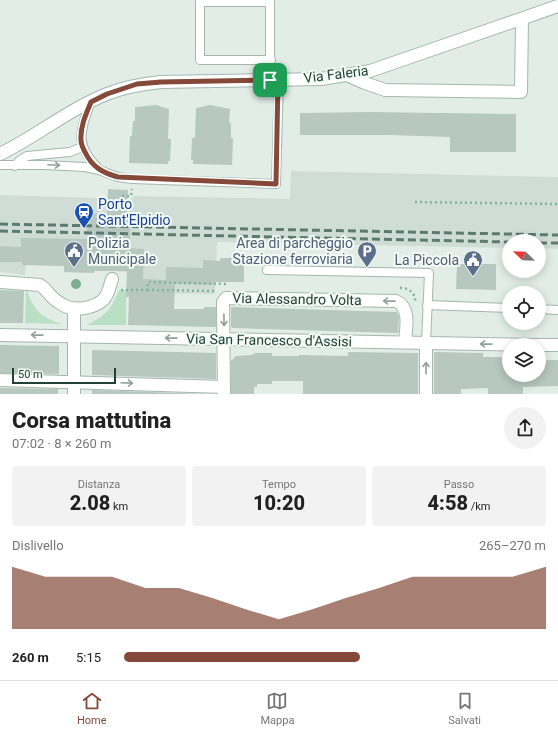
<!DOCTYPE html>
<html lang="it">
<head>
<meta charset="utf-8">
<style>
  :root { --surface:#fff; --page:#f2f2f2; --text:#222; --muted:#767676; --line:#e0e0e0; --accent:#844938 }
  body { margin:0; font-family:Roboto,sans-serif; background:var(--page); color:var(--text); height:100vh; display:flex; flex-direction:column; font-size:15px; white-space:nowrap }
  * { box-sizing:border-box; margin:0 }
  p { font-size:13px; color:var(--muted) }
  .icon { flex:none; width:22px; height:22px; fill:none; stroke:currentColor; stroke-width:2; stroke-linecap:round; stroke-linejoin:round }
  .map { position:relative; height:394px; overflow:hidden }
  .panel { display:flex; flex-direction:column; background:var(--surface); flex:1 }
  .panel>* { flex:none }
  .needle { width:26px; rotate:293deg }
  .buttons { position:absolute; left:502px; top:234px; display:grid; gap:8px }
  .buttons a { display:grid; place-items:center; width:44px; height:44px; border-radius:50%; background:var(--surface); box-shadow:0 2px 10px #0003; font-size:20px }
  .scale { position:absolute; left:12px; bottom:10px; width:104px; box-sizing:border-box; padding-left:4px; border:2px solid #214037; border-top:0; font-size:11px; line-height:14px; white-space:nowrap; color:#214037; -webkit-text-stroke:3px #f3faf6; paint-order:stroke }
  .pin { position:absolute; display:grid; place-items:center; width:34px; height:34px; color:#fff; margin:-17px; border-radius:8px; box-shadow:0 2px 6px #0006 }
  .round { display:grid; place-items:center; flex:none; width:42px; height:42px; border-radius:21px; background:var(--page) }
  .overview { display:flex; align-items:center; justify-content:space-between; height:68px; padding:0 12px }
  h1 { font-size:22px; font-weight:800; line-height:30px }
  .stats { display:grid; grid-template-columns:repeat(3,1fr); gap:6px; height:68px; padding:4px 12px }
  .stats div { display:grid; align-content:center; border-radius:4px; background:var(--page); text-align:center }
  .stats b { font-size:20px; font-weight:800 }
  .stats small { font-size:11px; font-weight:400 }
  .stats p { font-size:11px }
  .chart { height:112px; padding:8px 12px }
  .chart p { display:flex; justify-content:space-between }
  .chart svg { width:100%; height:72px; margin-top:4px; fill:var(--accent); opacity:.7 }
  ul { padding:0 12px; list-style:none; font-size:13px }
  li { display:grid; grid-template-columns:64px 48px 1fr; align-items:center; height:30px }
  li i { height:10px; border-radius:5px; background:var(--accent) }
  .tabs { display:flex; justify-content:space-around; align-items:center; height:56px; border-top:1px solid var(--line); background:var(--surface); font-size:11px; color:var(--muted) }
  .tabs a { display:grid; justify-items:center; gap:2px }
  .tabs .active { color:var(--accent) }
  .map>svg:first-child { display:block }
  .built { fill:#d0ddd7 }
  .green { fill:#bae0c3 }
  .building { fill:#b7c8c1 }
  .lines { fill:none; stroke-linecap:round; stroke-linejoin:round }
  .service-casing { stroke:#a4b6af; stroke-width:10 }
  .pedestrian-casing { stroke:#a4b6af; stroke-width:14 }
  .minor-casing { stroke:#a4b6af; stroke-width:14 }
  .tertiary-casing { stroke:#a4b6af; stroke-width:14 }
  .path { stroke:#80b3a3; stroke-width:2.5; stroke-dasharray:2 3; stroke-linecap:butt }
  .service { stroke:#fff; stroke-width:8 }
  .pedestrian { stroke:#fff; stroke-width:12 }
  .minor { stroke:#fff; stroke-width:12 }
  .tertiary { stroke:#fff; stroke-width:12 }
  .rail { stroke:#5b7b72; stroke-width:3; stroke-dasharray:8 4; stroke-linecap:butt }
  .tree { fill:#7cae8f }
  .oneway { stroke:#90a09b }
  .route-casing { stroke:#fff; stroke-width:8 }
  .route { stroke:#844938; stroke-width:5 }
  .labels { text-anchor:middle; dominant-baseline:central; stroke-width:4; stroke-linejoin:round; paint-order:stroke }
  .street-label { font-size:14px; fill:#214037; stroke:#f3faf6 }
  .transit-label { font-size:14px; fill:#164399; stroke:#f3faf6; text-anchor:start }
  .service-label { font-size:14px; fill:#4e5e75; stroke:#f3faf6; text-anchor:end }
</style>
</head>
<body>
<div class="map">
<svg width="558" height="394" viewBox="0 0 558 394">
  <rect width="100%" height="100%" fill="#e2ede8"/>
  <!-- built -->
  <polygon class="built" points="291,171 558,177 558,249 539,248 539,241 509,241 509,248 217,242 215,294 152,293 126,297 127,272 111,271 111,268 94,267 94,273 64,272 64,266 26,265 25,275 0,272 0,195 131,199 134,196 290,199"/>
  <!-- green -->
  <g class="green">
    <path d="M26,290H27C33,310 42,318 62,324L25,323Z"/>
    <path d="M119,290H126V325H87C106,315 111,310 119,290Z"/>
  </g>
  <!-- building -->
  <g class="building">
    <polygon points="156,105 169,109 168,139 171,139 170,161 168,161 168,164 129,163 130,136 132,136 133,121 135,121 135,107"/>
    <polygon points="210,105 230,109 229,123 231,123 231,138 233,138 232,165 193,164 193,160 191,160 192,138 195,138 196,108"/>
    <polygon points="371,112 516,114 516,152 450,152 450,137 390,135 300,135 300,113"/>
    <polygon points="108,189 128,190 127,214 130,214 130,248 144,249 143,279 166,280 166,267 203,268 203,260 220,261 220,258 244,258 244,282 215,282 215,285 175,284 174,309 204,309 204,307 216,307 216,327 128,325 129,297 126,297 127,271 94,271 94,273 64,272 64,266 22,265 22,262 0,262 0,246 21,247 21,238 87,239 88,214 107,214"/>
    <polygon points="457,264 496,264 496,290 456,289"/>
    <polygon points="0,290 24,291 23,323 0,323"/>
    <polygon points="231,307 397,312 399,317 398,333 233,328 231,327"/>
    <polygon points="0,345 59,346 59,374 0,373"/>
    <polygon points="92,350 216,353 216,379 92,375"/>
    <polygon points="348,352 418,353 418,394 303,394 303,381 272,381 272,384 257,384 257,387 254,387 254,394 231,394 231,361 236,356 251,355 256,353 272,353 272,356 299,356 299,355 348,356"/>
    <polygon points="434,352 483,353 483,357 509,357 509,375 539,375 539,360 558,360 558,386 523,387 523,394 488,394 488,388 461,389 461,394 434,394"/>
    <polygon points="0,388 58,389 58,394 0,394"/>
    <polygon points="92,390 208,394 92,394"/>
  </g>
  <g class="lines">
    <defs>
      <g id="service">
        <polyline points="270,80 270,2 200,2 200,60 271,60"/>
        <path d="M91,101C80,132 74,145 99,169"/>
        <polyline points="0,165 44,165 85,167 99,170 118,177 132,179 276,184 279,80"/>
        <polyline points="15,166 19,161 27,156 70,152 82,147"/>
        <polyline points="267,270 429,273 426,343"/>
        <polyline points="427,305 509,308"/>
        <polyline points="539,309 558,310"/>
      </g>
      <g id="pedestrian">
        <path d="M0,282L40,285C46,289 48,293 53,298C56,301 60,303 63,305C75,312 95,308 104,299C109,293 110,285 112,279"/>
        <polyline points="74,336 74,309"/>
      </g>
      <g id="minor">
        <polyline points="347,75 365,83 385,90 521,92 522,19"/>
        <polyline points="0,335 539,345"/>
        <polyline points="426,343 426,394"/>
        <polyline points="539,345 558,345"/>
        <polyline points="0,380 224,387"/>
        <polyline points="74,394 74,336"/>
        <path d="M224,394L223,302L226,298L396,301C411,308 406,328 405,342"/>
      </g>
      <path id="tertiary" d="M0,154C37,136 69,109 107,94C124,87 142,84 161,82L321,79L370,71L558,6"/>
    </defs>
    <!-- service casing -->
    <use href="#service" class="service-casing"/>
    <!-- pedestrian casing -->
    <use href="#pedestrian" class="pedestrian-casing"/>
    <!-- minor casing -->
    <use href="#minor" class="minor-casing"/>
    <!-- tertiary casing -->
    <use href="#tertiary" class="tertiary-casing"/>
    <!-- path -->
    <g class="path">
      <polyline points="122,196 131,196 132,189"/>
      <polyline points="415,202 558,204"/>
      <path d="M400,288C409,288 416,293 415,303"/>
      <polyline points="121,290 147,290 148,282 227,284"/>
      <polyline points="147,290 215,291"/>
    </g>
    <!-- service -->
    <use href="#service" class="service"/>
    <!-- pedestrian -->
    <use href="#pedestrian" class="pedestrian"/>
    <!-- minor -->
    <use href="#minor" class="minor"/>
    <!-- tertiary -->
    <use href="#tertiary" class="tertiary"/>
    <!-- rail -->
    <g class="rail">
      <polyline points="0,224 558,235"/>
      <polyline points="0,231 509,242"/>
      <polyline points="539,243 558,243"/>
    </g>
  </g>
  <!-- trees -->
  <circle class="tree" cx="76" cy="284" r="5"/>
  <!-- one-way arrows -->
  <defs><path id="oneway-shaft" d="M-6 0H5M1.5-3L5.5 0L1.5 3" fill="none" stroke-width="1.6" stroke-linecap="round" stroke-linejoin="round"/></defs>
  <g class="oneway">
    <use href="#oneway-shaft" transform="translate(54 165) rotate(3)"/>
    <use href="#oneway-shaft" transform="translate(389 301) rotate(-179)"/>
    <use href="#oneway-shaft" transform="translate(224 320) rotate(89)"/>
    <use href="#oneway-shaft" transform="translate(37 335) rotate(-179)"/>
    <use href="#oneway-shaft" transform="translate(171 338) rotate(-179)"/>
    <use href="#oneway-shaft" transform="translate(486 344) rotate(-179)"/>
    <use href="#oneway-shaft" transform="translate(426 368) rotate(-90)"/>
    <use href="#oneway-shaft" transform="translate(127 383) rotate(2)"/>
  </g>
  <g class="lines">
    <defs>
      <path id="route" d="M270,80H278L276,184L118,177C103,173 92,167 85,152C83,148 81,145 81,140C80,127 86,114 91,102L107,94L137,84L161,82Z"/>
    </defs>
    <!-- route casing -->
    <use href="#route" class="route-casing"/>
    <!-- route -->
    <use href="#route" class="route"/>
  </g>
  <!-- icons -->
  <defs>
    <symbol id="station-pin" viewBox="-11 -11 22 30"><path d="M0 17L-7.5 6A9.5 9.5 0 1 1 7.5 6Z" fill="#1a4fb4" stroke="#f3faf6"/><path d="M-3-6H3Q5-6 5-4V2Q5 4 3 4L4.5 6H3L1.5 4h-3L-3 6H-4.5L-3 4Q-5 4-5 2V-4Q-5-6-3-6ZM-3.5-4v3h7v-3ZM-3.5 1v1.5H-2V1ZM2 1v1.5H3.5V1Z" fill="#fff"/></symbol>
    <symbol id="civic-pin" viewBox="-11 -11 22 30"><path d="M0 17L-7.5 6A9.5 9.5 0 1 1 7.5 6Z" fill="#5c6f8a" stroke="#f3faf6"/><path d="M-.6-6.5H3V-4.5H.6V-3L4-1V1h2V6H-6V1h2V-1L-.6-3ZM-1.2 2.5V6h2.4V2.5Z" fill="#fff"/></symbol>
    <symbol id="parking-pin" viewBox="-11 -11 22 30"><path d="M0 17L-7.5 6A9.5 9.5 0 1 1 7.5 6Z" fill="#5c6f8a" stroke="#f3faf6"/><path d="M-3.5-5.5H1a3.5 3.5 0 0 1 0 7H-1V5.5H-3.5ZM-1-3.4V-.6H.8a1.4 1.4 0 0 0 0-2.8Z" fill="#fff"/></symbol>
  </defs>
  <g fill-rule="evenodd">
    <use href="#station-pin" x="73" y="201" width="22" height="30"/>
    <use href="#civic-pin" x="63" y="240" width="22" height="30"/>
    <use href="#parking-pin" x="356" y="240" width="22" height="30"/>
    <use href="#civic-pin" x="462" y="249" width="22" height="30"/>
  </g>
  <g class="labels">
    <!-- street labels -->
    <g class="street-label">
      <text transform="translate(336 74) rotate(-7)">Via Faleria</text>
      <text transform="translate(297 299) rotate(1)">Via Alessandro Volta</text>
      <text transform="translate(269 340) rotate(1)">Via San Francesco d'Assisi</text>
    </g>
    <!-- transit labels -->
    <g class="transit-label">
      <text x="98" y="204">Porto<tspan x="98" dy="16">Sant'Elpidio</tspan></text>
    </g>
    <!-- service labels -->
    <g class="service-label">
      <text x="88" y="243" text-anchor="start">Polizia<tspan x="88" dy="16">Municipale</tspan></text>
      <text x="353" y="243">Area di parcheggio<tspan x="353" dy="16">Stazione ferroviaria</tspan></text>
      <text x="459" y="260">La Piccola</text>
    </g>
  </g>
</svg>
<div class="buttons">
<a><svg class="needle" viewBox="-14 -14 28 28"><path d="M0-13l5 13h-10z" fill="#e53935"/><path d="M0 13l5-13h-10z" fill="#767676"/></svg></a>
<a><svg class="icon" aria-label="locate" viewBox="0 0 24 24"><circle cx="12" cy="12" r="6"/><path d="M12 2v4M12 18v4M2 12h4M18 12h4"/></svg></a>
<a><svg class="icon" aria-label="layers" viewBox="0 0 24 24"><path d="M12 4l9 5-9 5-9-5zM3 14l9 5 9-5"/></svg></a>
</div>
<div class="scale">50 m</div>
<div class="pin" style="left:270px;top:80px;background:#1e9e55"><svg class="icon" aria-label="arrive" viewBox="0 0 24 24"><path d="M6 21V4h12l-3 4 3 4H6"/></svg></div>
</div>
<section class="panel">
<div class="overview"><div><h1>Corsa mattutina</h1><p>07:02 · 8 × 260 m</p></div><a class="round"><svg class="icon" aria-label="share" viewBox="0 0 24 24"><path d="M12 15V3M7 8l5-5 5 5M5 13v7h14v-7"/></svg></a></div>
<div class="stats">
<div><p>Distanza</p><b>2.08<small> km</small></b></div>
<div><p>Tempo</p><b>10:20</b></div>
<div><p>Passo</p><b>4:58<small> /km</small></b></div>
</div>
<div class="chart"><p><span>Dislivello</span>265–270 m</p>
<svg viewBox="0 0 160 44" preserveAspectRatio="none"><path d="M0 44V6L10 12L20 12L30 12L40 19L50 19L60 25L70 32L80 38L90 32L100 25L110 19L120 12L130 12L140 12L150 12L160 6V44z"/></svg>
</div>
<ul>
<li><b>260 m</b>5:15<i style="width:56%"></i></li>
</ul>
</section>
<nav class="tabs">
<a class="active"><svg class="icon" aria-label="home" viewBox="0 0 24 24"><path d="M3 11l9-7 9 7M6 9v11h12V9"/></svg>Home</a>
<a><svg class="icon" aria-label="map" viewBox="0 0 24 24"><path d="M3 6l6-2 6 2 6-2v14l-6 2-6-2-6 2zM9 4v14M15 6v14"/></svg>Mappa</a>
<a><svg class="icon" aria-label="saved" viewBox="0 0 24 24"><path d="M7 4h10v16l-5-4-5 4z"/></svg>Salvati</a>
</nav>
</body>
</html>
